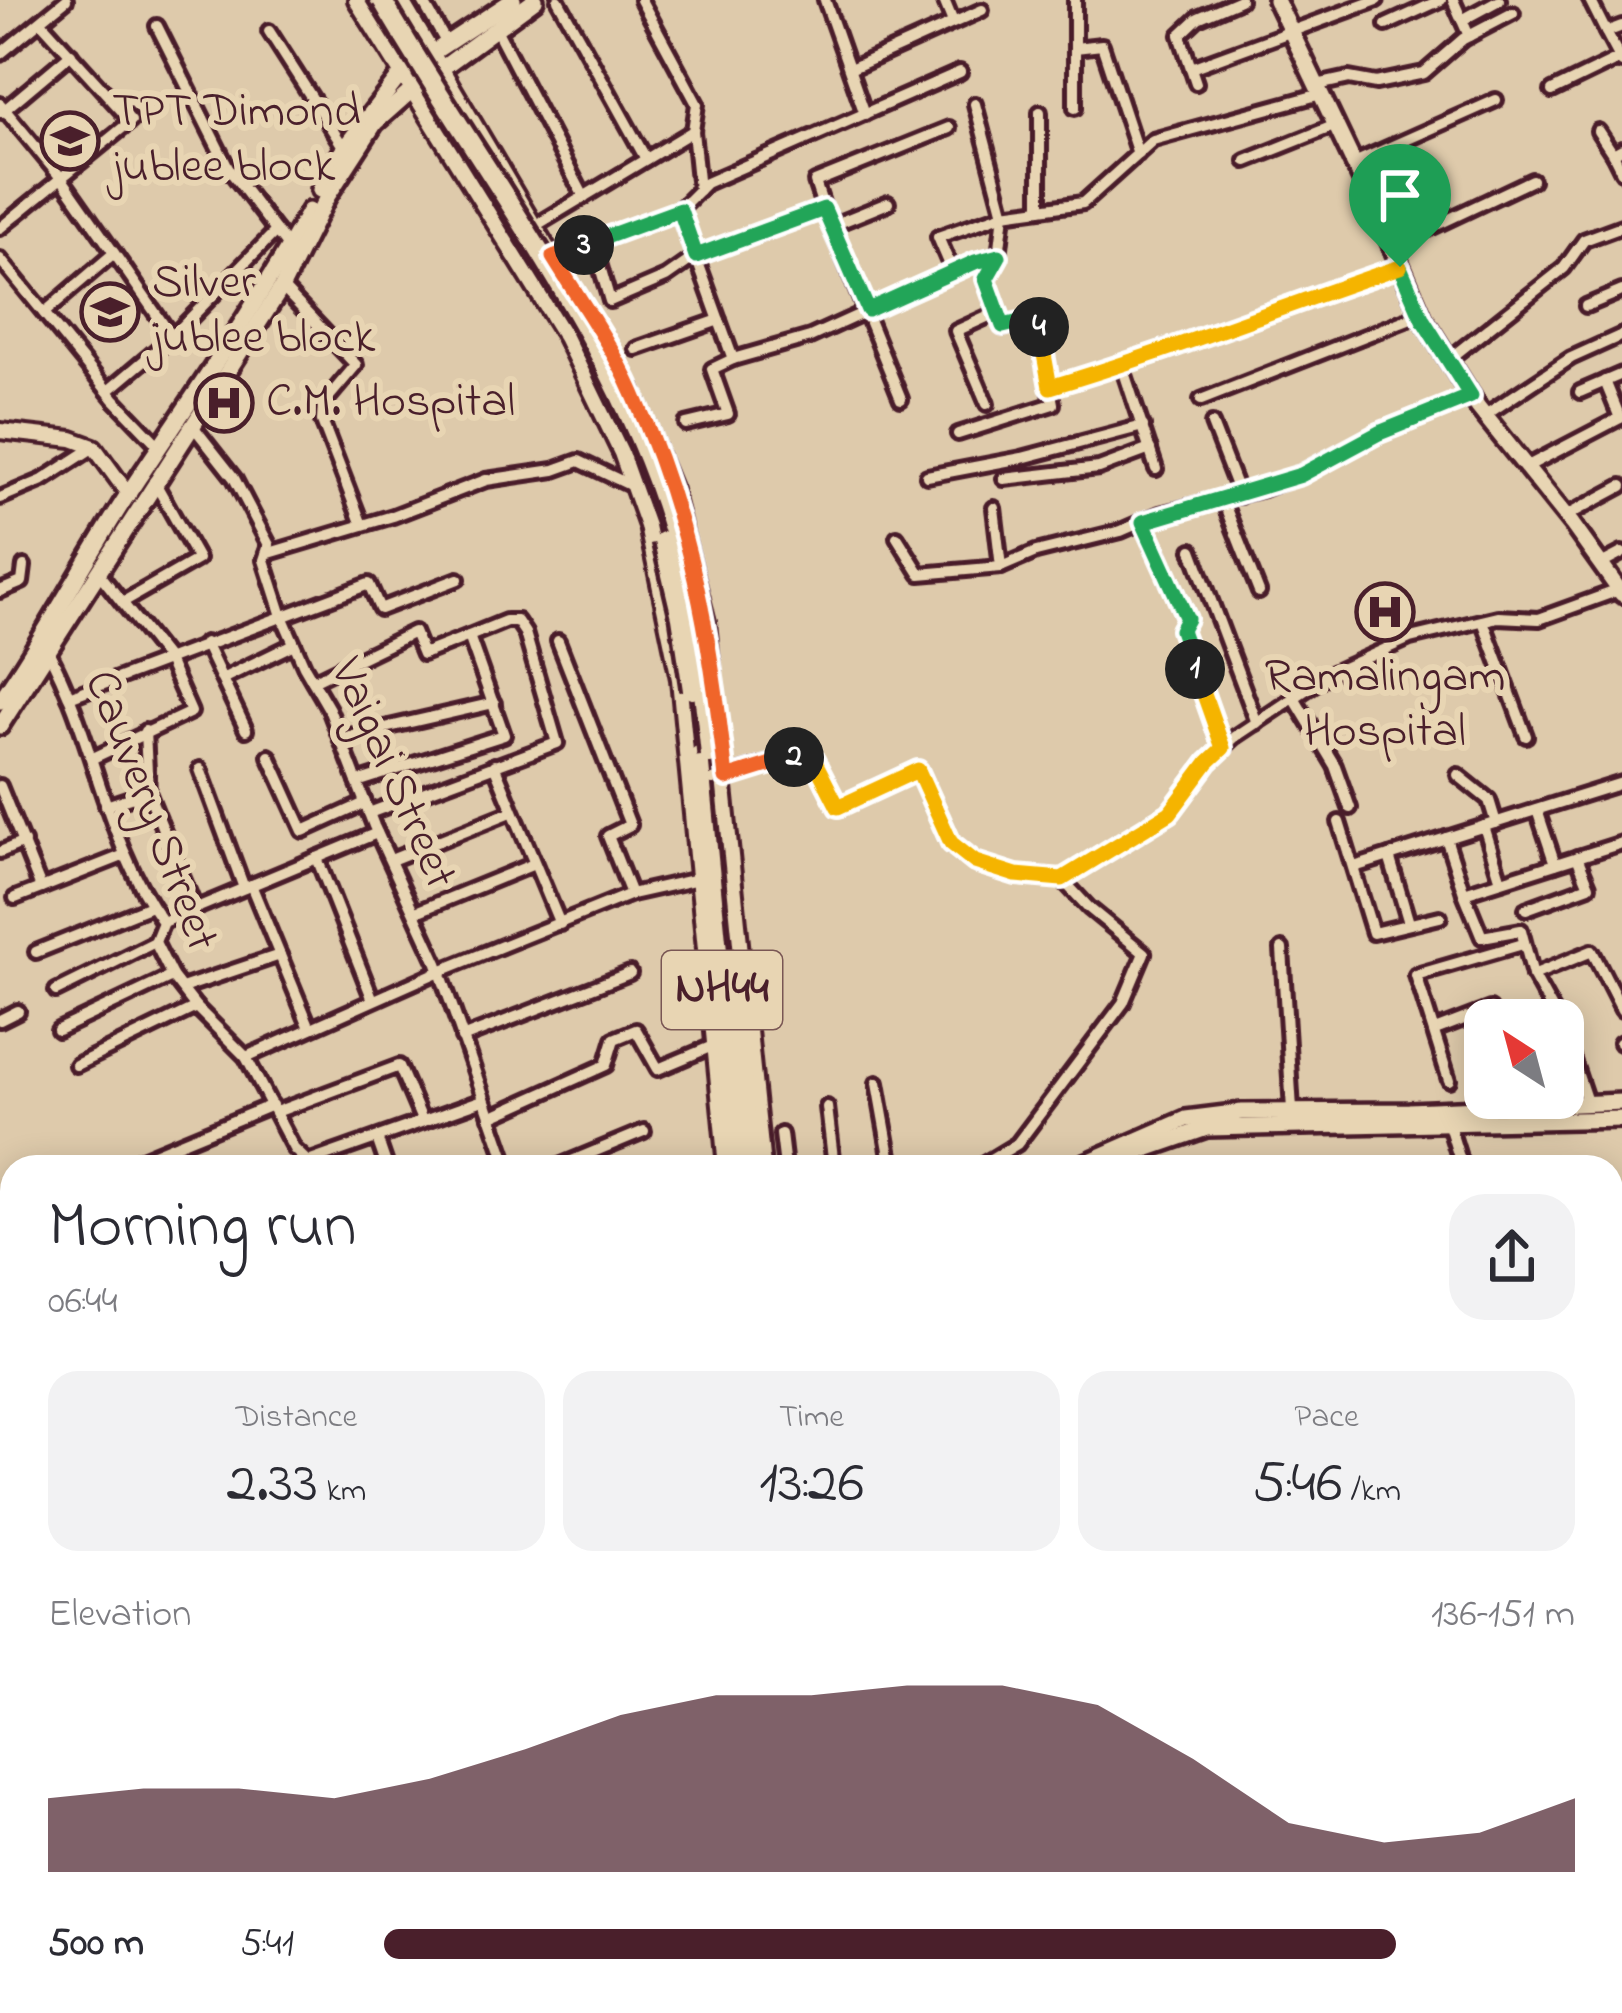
<!DOCTYPE html>
<html lang="en">
<head>
<meta charset="utf-8">
<style>
  :root { --surface:#fff; --page:#f2f2f3; --text:#2b2b33; --muted:#7c7c81; --accent:#4a1f2b }
  body { margin:0; font-family:"Indie Flower",sans-serif; background:var(--page); color:var(--text); height:100vh; display:flex; flex-direction:column; font-size:45px; white-space:nowrap }
  * { box-sizing:border-box; margin:0 }
  p { font-size:39px; color:var(--muted) }
  .icon { flex:none; width:66px; height:66px; fill:none; stroke:currentColor; stroke-width:2; stroke-linecap:round; stroke-linejoin:round }
  .map { position:relative; flex:1; overflow:hidden }
  .panel { position:absolute; left:0px; top:1155px; width:1623px; height:858px; display:flex; flex-direction:column; background:var(--surface); border-radius:36px 36px 0 0; box-shadow:0 6px 30px #0003 }
  .panel>* { flex:none }
  .needle { width:78px; rotate:324deg }
  .fabs { position:absolute; left:1464px; top:999px; display:grid; gap:24px }
  .fabs a { display:grid; place-items:center; width:120px; height:120px; border-radius:24px; background:var(--surface); box-shadow:0 6px 30px #0003; font-size:60px }
  .pin { position:absolute; display:grid; place-items:center; width:102px; height:102px; color:#fff; margin:-123px -51px; border-radius:50% 50% 50% 0; rotate:-45deg; box-shadow:0 0 12px #0007 }
  .pin .icon { rotate:45deg }
  .km { position:absolute; width:60px; height:60px; margin:-30px; border-radius:50%; background:#222; color:#fff; font-size:33px; line-height:60px; text-align:center }
  .round { display:grid; place-items:center; flex:none; width:126px; height:126px; border-radius:36px; background:var(--page) }
  .head { display:flex; align-items:center; justify-content:space-between; height:204px; padding:0 48px }
  h1 { font-size:66px; font-weight:600; line-height:90px }
  .metrics { display:grid; grid-template-columns:repeat(3,1fr); gap:18px; height:204px; padding:12px 48px }
  .metrics div { display:grid; align-content:center; border-radius:30px; background:var(--page); text-align:center }
  .metrics b { font-size:60px; font-weight:600 }
  .metrics small { font-size:33px; font-weight:400 }
  .metrics p { font-size:33px }
  .chart { height:336px; padding:24px 48px }
  .chart p { display:flex; justify-content:space-between }
  .chart svg { width:100%; height:216px; margin-top:12px; fill:var(--accent); opacity:.7 }
  ul { padding:0 48px; list-style:none; font-size:39px }
  li { display:grid; grid-template-columns:192px 144px 1fr; align-items:center; height:90px }
  li i { height:30px; border-radius:15px; background:var(--accent) }
  .map>svg:first-child { display:block }
  .lines { fill:none; stroke-linecap:round; stroke-linejoin:round }
  .stream { stroke:#805d59; stroke-width:3 }
  .street-casing { stroke:#4a1f2b; stroke-width:20 }
  .secondary-casing { stroke:#4a1f2b; stroke-width:22 }
  .primary-casing { stroke:#4a1f2b; stroke-width:24 }
  .highway-casing { stroke:#4a1f2b; stroke-width:27 }
  .street { stroke:#e8d5b3; stroke-width:10 }
  .secondary { stroke:#e8d5b3; stroke-width:14 }
  .primary { stroke:#e8d5b3; stroke-width:15 }
  .highway { stroke:#e8d5b3; stroke-width:18 }
  .highway-bridge-casing { stroke:#4a1f2b; stroke-width:27; stroke-linecap:butt }
  .highway-bridge { stroke:#e8d5b3; stroke-width:18 }
  .split-1-casing { stroke:#fff; stroke-width:24 }
  .split-2-casing { stroke:#fff; stroke-width:24 }
  .split-3-casing { stroke:#fff; stroke-width:24 }
  .split-4-casing { stroke:#fff; stroke-width:24 }
  .split-5-casing { stroke:#fff; stroke-width:24 }
  .split-1 { stroke:#22a559; stroke-width:15 }
  .split-2 { stroke:#f5b400; stroke-width:15 }
  .split-3 { stroke:#f0652b; stroke-width:15 }
  .split-4 { stroke:#22a559; stroke-width:15 }
  .split-5 { stroke:#f5b400; stroke-width:15 }
  .labels { text-anchor:middle; dominant-baseline:central; stroke-width:12; stroke-linejoin:round; paint-order:stroke }
  .shield { fill:#e8d5b3; stroke:#795654; stroke-width:3 }
  .shield-label { font-size:45px; font-weight:bold; fill:#4a1f2b }
  .poi-label { font-size:48px; fill:#4a1f2b; stroke:#e8d5b3; text-anchor:start }
  .street-label { font-size:48px; fill:#4a1f2b; stroke:#e8d5b3 }
</style>
</head>
<body>
<div class="map">
<svg width="1622" height="2013" viewBox="0 0 1622 2013">
  <rect width="100%" height="100%" fill="#decaab"/>
  <filter id="ink" filterUnits="userSpaceOnUse"><feTurbulence type="fractalNoise" baseFrequency=".00833" numOctaves="2"/><feDisplacementMap in="SourceGraphic" scale="24" xChannelSelector="R" yChannelSelector="G"/><feConvolveMatrix kernelMatrix="1 2 1 2 8 2 1 2 1" color-interpolation-filters="sRGB"/></filter>
  <g filter="url(#ink)">
    <g class="lines">
      <!-- stream -->
      <g class="stream">
        <polyline points="1611,1614 1622,1605"/>
        <polyline points="1611,1847 1622,1855"/>
      </g>
      <defs>
        <g id="street">
          <polyline points="422,0 446,42"/>
          <polyline points="558,0 646,159"/>
          <polyline points="825,0 865,114"/>
          <polyline points="944,0 953,22"/>
          <polyline points="1453,0 1469,36"/>
          <polyline points="1590,0 1606,32"/>
          <polyline points="1462,20 1499,0"/>
          <polyline points="1386,25 1441,0"/>
          <polyline points="157,26 228,168 289,248"/>
          <polyline points="1622,26 1606,32 1622,62"/>
          <polyline points="496,29 584,197"/>
          <polyline points="269,31 344,148"/>
          <polyline points="1075,48 1102,45 1138,154"/>
          <polyline points="0,54 66,0"/>
          <polyline points="1191,68 1377,0"/>
          <polyline points="850,69 982,10"/>
          <polyline points="1196,83 1180,35 1198,18 1240,0"/>
          <polyline points="1317,85 1349,78 1376,83 1424,73 1463,39 1513,13"/>
          <polyline points="1552,91 1620,58"/>
          <polyline points="0,104 62,179 114,253 44,313"/>
          <polyline points="1075,108 1075,0"/>
          <polyline points="2,112 71,54"/>
          <polyline points="1040,112 1040,209"/>
          <polyline points="693,131 699,190"/>
          <polyline points="1598,131 1613,154 1622,149"/>
          <polyline points="1613,154 1622,172"/>
          <polyline points="1246,161 1336,125"/>
          <polyline points="1354,163 1496,100"/>
          <polyline points="824,209 815,182 949,128"/>
          <polyline points="1376,209 1442,180"/>
          <polyline points="679,210 733,359 810,337 975,262 999,256"/>
          <polyline points="535,226 693,131 697,104 641,0"/>
          <polyline points="831,226 888,203"/>
          <polyline points="0,228 131,121 41,22"/>
          <polyline points="593,242 610,301 666,277 696,256 824,209 901,399"/>
          <polyline points="1392,246 1532,180"/>
          <polyline points="114,253 172,337"/>
          <polyline points="553,257 679,210 706,183 960,72"/>
          <polyline points="0,259 114,399 160,447"/>
          <polyline points="953,272 938,237 1004,214 975,104"/>
          <polyline points="282,287 356,365 323,404 322,421 362,525"/>
          <polyline points="1586,306 1622,291"/>
          <polyline points="636,349 719,320"/>
          <polyline points="1448,360 1564,268 1584,240 1622,226"/>
          <polyline points="1122,366 1156,469"/>
          <polyline points="1605,381 1620,418"/>
          <path d="M1050,387C1168,352 1283,306 1400,267"/>
          <polyline points="108,391 172,337 276,231"/>
          <polyline points="1580,392 1622,374"/>
          <polyline points="1201,400 1421,314"/>
          <polyline points="987,404 956,331 998,312"/>
          <polyline points="1484,416 1571,358 1622,335"/>
          <polyline points="686,424 728,414 712,369 733,359"/>
          <polyline points="1212,424 1240,496"/>
          <polyline points="193,426 234,478 269,545 264,560 282,616 304,666 329,709 374,826 437,963 508,1167"/>
          <polyline points="958,434 1053,404 1037,318 1003,327 986,279 999,256 1004,214 1083,203 1153,140 1321,94"/>
          <polyline points="1526,467 1622,417"/>
          <polyline points="927,476 1022,458 1143,426"/>
          <polyline points="1004,479 1099,468 1150,449"/>
          <polyline points="0,498 43,480 94,447"/>
          <polyline points="1223,501 1259,592"/>
          <polyline points="994,508 1001,567"/>
          <polyline points="1566,516 1622,486"/>
          <polyline points="1143,522 1187,619 1181,630 1223,748"/>
          <polyline points="897,537 920,574 1001,567 1036,552 1121,531 1160,514 1263,489 1301,474 1379,433 1471,396"/>
          <polyline points="1192,550 1257,723"/>
          <polyline points="266,554 393,516 486,480 554,470 579,461 632,486"/>
          <polyline points="1601,564 1622,553"/>
          <polyline points="0,591 22,582 24,566"/>
          <polyline points="123,602 198,559 154,481"/>
          <polyline points="1483,621 1526,736"/>
          <polyline points="558,641 630,825 608,836 631,894"/>
          <polyline points="205,643 246,730"/>
          <path d="M48,651C95,738 104,841 163,922L155,942L172,976L196,1007L246,1057L294,1149L313,1167"/>
          <polyline points="222,679 294,644"/>
          <polyline points="313,681 414,632 423,654 469,636"/>
          <polyline points="69,697 369,584 380,609 458,579"/>
          <polyline points="1294,698 1335,766 1350,808"/>
          <polyline points="145,731 148,792 195,908"/>
          <polyline points="341,738 494,703"/>
          <polyline points="269,756 303,831 365,803"/>
          <polyline points="93,758 191,712 168,660 98,572"/>
          <polyline points="494,765 560,924"/>
          <polyline points="200,769 244,888"/>
          <polyline points="1458,775 1489,800 1496,823"/>
          <polyline points="713,780 810,752 838,807 918,770 951,843 975,862 1016,875 1062,879 1170,813 1208,762 1235,737 1328,675 1410,638 1498,617 1539,619 1619,590"/>
          <polyline points="357,782 504,735 469,636 506,621 517,621 525,633 557,743 369,813"/>
          <polyline points="0,786 41,888 125,855"/>
          <polyline points="106,806 148,792"/>
          <polyline points="1537,810 1555,864"/>
          <polyline points="1339,822 1373,933 1440,917"/>
          <polyline points="1484,826 1501,881"/>
          <polyline points="1446,838 1464,893 1622,843"/>
          <polyline points="0,852 24,842"/>
          <polyline points="1389,856 1409,923"/>
          <polyline points="317,858 373,1000"/>
          <polyline points="391,860 511,812"/>
          <polyline points="1354,867 1622,783"/>
          <polyline points="251,885 310,1028"/>
          <polyline points="1464,893 1482,937 1521,930 1533,975 1558,1020"/>
          <polyline points="15,898 41,888"/>
          <polyline points="1526,909 1589,886 1577,857"/>
          <polyline points="416,912 534,864"/>
          <polyline points="163,922 377,833"/>
          <polyline points="1282,949 1292,1110"/>
          <polyline points="36,952 151,906"/>
          <polyline points="1533,975 1592,951 1622,1010"/>
          <polyline points="182,988 280,955"/>
          <polyline points="56,991 155,942"/>
          <polyline points="0,1020 18,1011"/>
          <polyline points="58,1030 172,976"/>
          <polyline points="1435,1030 1490,1009 1495,1020"/>
          <polyline points="1563,1030 1588,1105"/>
          <polyline points="462,1038 630,973"/>
          <polyline points="1620,1043 1622,1042"/>
          <polyline points="246,1057 440,971 631,894 698,879"/>
          <polyline points="76,1065 196,1007"/>
          <polyline points="1449,1080 1416,975 1523,944"/>
          <polyline points="877,1083 892,1167"/>
          <polyline points="827,1107 834,1167"/>
          <polyline points="276,1112 399,1066 422,1120"/>
          <polyline points="490,1117 606,1065 614,1039 636,1030 658,1069 715,1045"/>
          <polyline points="1449,1125 1462,1167"/>
          <polyline points="781,1134 785,1167"/>
          <polyline points="377,1138 387,1167"/>
          <polyline points="134,1162 272,1105"/>
          <polyline points="294,1167 483,1100"/>
          <polyline points="557,1167 644,1131"/>
          <polyline points="979,1167 1017,1144 1123,1003 1144,953 1089,908 1062,879"/>
          <polyline points="1611,1300 1622,1295"/>
          <polyline points="1611,1394 1622,1388"/>
          <polyline points="1611,1453 1622,1470"/>
          <polyline points="1611,1498 1622,1493"/>
          <polyline points="1611,1546 1622,1541"/>
          <polyline points="1611,1589 1622,1584"/>
          <polyline points="0,1633 12,1669"/>
          <polyline points="1611,1690 1622,1681"/>
          <polyline points="0,1960 12,1955"/>
          <polyline points="8,1995 17,2013"/>
          <polyline points="142,2001 148,2013"/>
          <polyline points="261,2001 267,2013"/>
          <polyline points="584,2001 590,2013"/>
          <polyline points="724,2001 729,2013"/>
          <polyline points="798,2001 799,2013"/>
          <polyline points="869,2001 874,2013"/>
          <polyline points="915,2001 920,2013"/>
          <polyline points="1036,2001 1042,2013"/>
          <polyline points="1183,2001 1189,2013"/>
          <polyline points="1258,2001 1264,2013"/>
          <polyline points="1308,2001 1314,2013"/>
          <polyline points="217,2013 229,2001"/>
          <polyline points="509,2013 525,2001"/>
          <polyline points="978,2013 1002,2001"/>
          <polyline points="1102,2013 1126,2001"/>
          <polyline points="1212,2013 1236,2001"/>
          <polyline points="1347,2013 1351,2010"/>
        </g>
        <g id="secondary">
          <polyline points="356,0 565,337 621,453 647,526 679,679 726,1167"/>
          <polyline points="401,0 551,254"/>
          <polyline points="566,278 631,389 673,490 707,622 763,1167"/>
          <polyline points="0,431 72,439 94,447 129,495"/>
          <polyline points="0,1828 12,1859"/>
          <polyline points="76,2001 82,2013"/>
        </g>
        <g id="primary">
          <polyline points="1276,0 1379,216 1423,319 1478,407 1572,524 1622,594"/>
          <polyline points="320,190 344,148 402,73 513,0"/>
          <path d="M0,701C53,625 94,542 146,467C202,383 260,300 309,211"/>
          <polyline points="0,726 282,287 327,197 375,123 411,91 535,0"/>
          <polyline points="1115,1160 1207,1128 1622,1119"/>
          <polyline points="1076,1167 1186,1119 1242,1112 1409,1111 1622,1102"/>
          <polyline points="0,1469 12,1467"/>
        </g>
        <g id="highway">
          <polyline points="699,755 739,1167"/>
          <polyline points="732,975 751,1167"/>
          <polyline points="821,2001 824,2013"/>
          <polyline points="835,2001 837,2013"/>
        </g>
      </defs>
      <!-- street casing -->
      <use href="#street" class="street-casing"/>
      <!-- secondary casing -->
      <use href="#secondary" class="secondary-casing"/>
      <!-- primary casing -->
      <use href="#primary" class="primary-casing"/>
      <!-- highway casing -->
      <use href="#highway" class="highway-casing"/>
      <!-- street -->
      <use href="#street" class="street"/>
      <!-- secondary -->
      <use href="#secondary" class="secondary"/>
      <!-- primary -->
      <use href="#primary" class="primary"/>
      <!-- highway -->
      <use href="#highway" class="highway"/>
      <defs>
        <g id="highway-bridge">
          <path d="M382,0C477,165 603,320 664,503C692,586 701,669 710,755"/>
          <polyline points="663,541 681,617 692,690"/>
        </g>
      </defs>
      <!-- highway-bridge casing -->
      <use href="#highway-bridge" class="highway-bridge-casing"/>
      <!-- highway-bridge -->
      <use href="#highway-bridge" class="highway-bridge"/>
    </g>
  </g>
  <g class="lines" filter="url(#ink)">
    <defs>
      <polyline id="split-1" points="1195,669 1181,630 1187,619 1143,522 1301,475 1379,433 1471,396 1423,320 1400,267"/>
      <polyline id="split-2" points="794,757 810,752 838,807 918,770 951,843 975,862 1016,875 1062,879 1170,813 1208,762 1223,748 1195,669"/>
      <path id="split-3" d="M584,245L553,257C580,301 612,345 633,393C691,523 711,638 726,778L794,757"/>
      <polyline id="split-4" points="584,245 680,210 696,256 824,209 868,310 975,262 999,256 986,279 1003,326 1037,318 1039,327"/>
      <path id="split-5" d="M1039,327L1050,387C1168,352 1283,306 1400,267"/>
    </defs>
    <!-- split-1 casing -->
    <use href="#split-1" class="split-1-casing"/>
    <!-- split-2 casing -->
    <use href="#split-2" class="split-2-casing"/>
    <!-- split-3 casing -->
    <use href="#split-3" class="split-3-casing"/>
    <!-- split-4 casing -->
    <use href="#split-4" class="split-4-casing"/>
    <!-- split-5 casing -->
    <use href="#split-5" class="split-5-casing"/>
    <!-- split-1 -->
    <use href="#split-1" class="split-1"/>
    <!-- split-2 -->
    <use href="#split-2" class="split-2"/>
    <!-- split-3 -->
    <use href="#split-3" class="split-3"/>
    <!-- split-4 -->
    <use href="#split-4" class="split-4"/>
    <!-- split-5 -->
    <use href="#split-5" class="split-5"/>
  </g>
  <!-- icons -->
  <defs>
    <symbol id="university-ring" viewBox="-11 -11 22 22"><circle r="9.5" fill="#e8d5b3" stroke="#4a1f2b" stroke-width="1.5"/><path d="M0-5L7-2L0 1L-7-2ZM-4 1L0 2.5L4 1V4Q0 6-4 4Z" fill="#4a1f2b"/></symbol>
    <symbol id="hospital-ring" viewBox="-11 -11 22 22"><circle r="9.5" fill="#e8d5b3" stroke="#4a1f2b" stroke-width="1.5"/><path d="M-5-5h3v3.5h4V-5h3V5h-3V1.5h-4V5h-3Z" fill="#4a1f2b"/></symbol>
  </defs>
  <g fill-rule="evenodd">
    <use href="#university-ring" x="37" y="108" width="66" height="66"/>
    <use href="#university-ring" x="77" y="279" width="66" height="66"/>
    <use href="#hospital-ring" x="191" y="370" width="66" height="66"/>
    <use href="#hospital-ring" x="1352" y="579" width="66" height="66"/>
  </g>
  <g class="labels">
    <!-- shield labels -->
    <rect class="shield" x="662" y="951" width="120" height="78" rx="9"/>
    <g class="shield-label">
      <text x="722" y="990">NH44</text>
    </g>
    <!-- poi labels -->
    <g class="poi-label">
      <text x="112" y="113">TPT Dimond<tspan x="112" dy="55">jublee block</tspan></text>
      <text x="152" y="284">Silver<tspan x="152" dy="55">jublee block</tspan></text>
      <text x="266" y="403">C.M. Hospital</text>
      <text x="1385" y="678" text-anchor="middle">Ramalingam<tspan x="1385" dy="55">Hospital</tspan></text>
    </g>
    <!-- street labels -->
    <g class="street-label">
      <text transform="translate(392 774) rotate(66)">Vaigai Street</text>
      <text transform="translate(150 811) rotate(69)">Cauvery Street</text>
    </g>
  </g>
</svg>
<div class="fabs">
<a><svg class="needle" viewBox="-14 -14 28 28"><path d="M0-13l5 13h-10z" fill="#e53935"/><path d="M0 13l5-13h-10z" fill="#7c7c81"/></svg></a>
</div>
<div class="pin" style="left:1400px;top:267px;background:#1e9e55"><svg class="icon" aria-label="arrive" viewBox="0 0 24 24"><path d="M6 21V4h12l-3 4 3 4H6"/></svg></div>
<b class="km" style="left:1195px;top:669px">1</b>
<b class="km" style="left:794px;top:757px">2</b>
<b class="km" style="left:584px;top:245px">3</b>
<b class="km" style="left:1039px;top:327px">4</b>
<section class="panel">
<div class="head"><div><h1>Morning run</h1><p>06:44</p></div><a class="round"><svg class="icon" aria-label="share" viewBox="0 0 24 24"><path d="M12 15V3M7 8l5-5 5 5M5 13v7h14v-7"/></svg></a></div>
<div class="metrics">
<div><p>Distance</p><b>2.33<small> km</small></b></div>
<div><p>Time</p><b>13:26</b></div>
<div><p>Pace</p><b>5:46<small> /km</small></b></div>
</div>
<div class="chart"><p><span>Elevation</span>136–151 m</p>
<svg viewBox="0 0 160 44" preserveAspectRatio="none"><path d="M0 44V29L10 27L20 27L30 29L40 25L50 19L60 12L70 8L80 8L90 6L100 6L110 10L120 21L130 34L140 38L150 36L160 29V44z"/></svg>
</div>
<ul>
<li><b>500 m</b>5:41<i style="width:85%"></i></li>
</ul>
</section>
</div>
</body>
</html>
